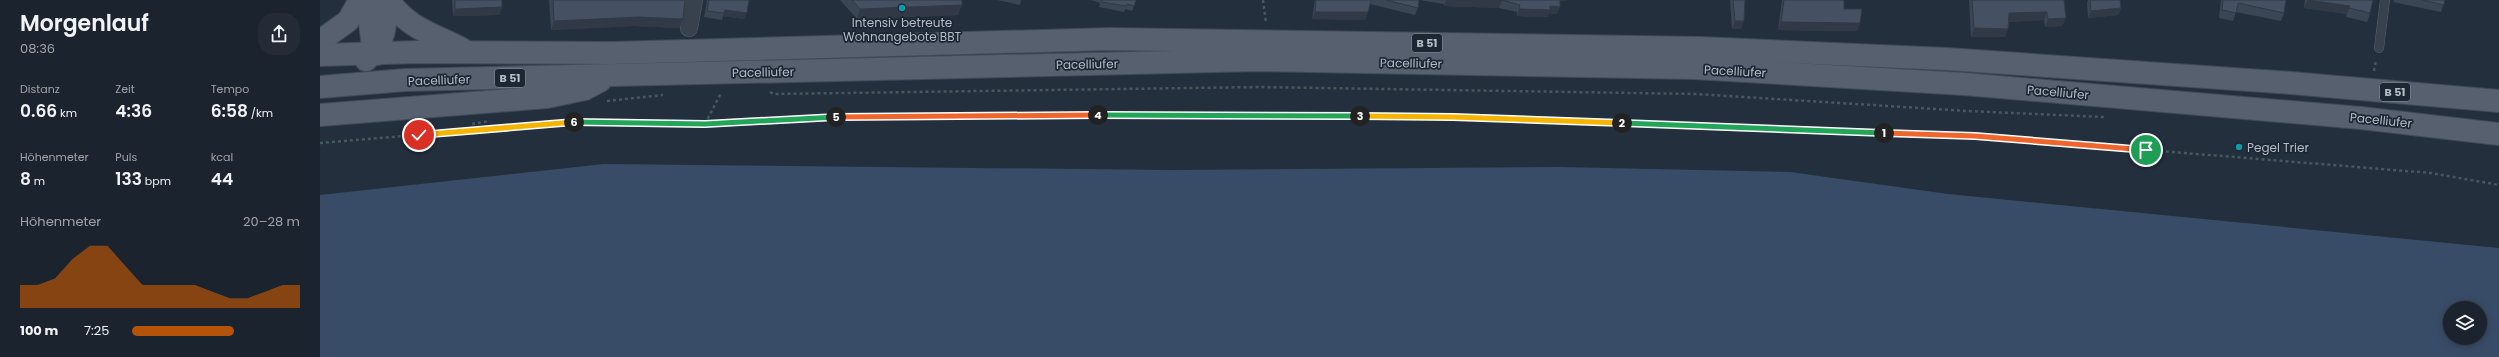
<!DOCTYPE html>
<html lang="de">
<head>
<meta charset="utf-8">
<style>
  :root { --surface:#1b232e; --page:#242b36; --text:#f1f3f6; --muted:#a0a4aa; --line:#39404a; --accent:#b45309 }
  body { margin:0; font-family:Poppins,sans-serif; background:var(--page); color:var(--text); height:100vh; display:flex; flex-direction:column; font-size:15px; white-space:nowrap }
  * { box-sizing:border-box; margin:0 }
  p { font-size:13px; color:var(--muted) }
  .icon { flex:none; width:22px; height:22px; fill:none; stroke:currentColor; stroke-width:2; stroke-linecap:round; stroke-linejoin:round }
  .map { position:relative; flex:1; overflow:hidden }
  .sheet { display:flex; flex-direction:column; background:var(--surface); width:320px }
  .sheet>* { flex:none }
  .controls { position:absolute; left:2123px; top:301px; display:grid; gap:8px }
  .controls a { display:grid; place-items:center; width:44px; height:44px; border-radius:50%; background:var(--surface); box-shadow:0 2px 10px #0003,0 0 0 1px var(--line); font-size:20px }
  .pin { position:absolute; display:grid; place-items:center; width:34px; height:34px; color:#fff; margin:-17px; border:2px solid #fff; border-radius:50%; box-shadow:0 1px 4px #0007 }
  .km { position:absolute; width:20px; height:20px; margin:-10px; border-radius:50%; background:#222; color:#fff; font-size:11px; line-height:20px; text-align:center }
  .round { display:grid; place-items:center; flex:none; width:42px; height:42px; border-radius:16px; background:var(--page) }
  .headline { display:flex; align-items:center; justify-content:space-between; height:68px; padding:0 20px }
  h1 { font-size:22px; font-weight:600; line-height:30px }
  .stats { display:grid; grid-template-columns:repeat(3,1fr); gap:6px; height:68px; padding:4px 20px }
  .stats div { display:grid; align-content:center }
  .stats b { font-size:17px; font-weight:600 }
  .stats small { font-size:11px; font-weight:400 }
  .stats p { font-size:11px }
  .chart { height:112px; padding:8px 20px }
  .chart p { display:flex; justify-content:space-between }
  .chart svg { width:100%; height:72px; margin-top:4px; fill:var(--accent); opacity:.7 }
  ul { padding:0 20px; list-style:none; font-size:13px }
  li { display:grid; grid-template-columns:64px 48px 1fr; align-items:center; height:30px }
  li i { height:10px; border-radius:5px; background:var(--accent) }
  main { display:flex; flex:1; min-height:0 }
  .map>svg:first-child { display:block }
  .water { fill:#394c67; fill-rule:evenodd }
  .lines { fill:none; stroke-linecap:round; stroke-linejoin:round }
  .service-casing { stroke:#565f6c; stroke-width:10 }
  .minor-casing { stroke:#565f6c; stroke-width:18 }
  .primary-casing { stroke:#414a57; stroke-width:24 }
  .path { stroke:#44595c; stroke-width:2.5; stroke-dasharray:3 3; stroke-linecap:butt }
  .service { stroke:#38414e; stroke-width:9 }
  .minor { stroke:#38414e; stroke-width:17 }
  .primary { stroke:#56606e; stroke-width:22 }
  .wall { fill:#3b4654 }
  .shaded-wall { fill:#303945 }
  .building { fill:#455162; stroke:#303945 }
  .split-1-casing { stroke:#fff; stroke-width:8 }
  .split-2-casing { stroke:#fff; stroke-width:8 }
  .split-3-casing { stroke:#fff; stroke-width:8 }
  .split-4-casing { stroke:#fff; stroke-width:8 }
  .split-5-casing { stroke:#fff; stroke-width:8 }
  .split-6-casing { stroke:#fff; stroke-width:8 }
  .split-7-casing { stroke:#fff; stroke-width:8 }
  .split-1 { stroke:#f0652b; stroke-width:5 }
  .split-2 { stroke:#22a559; stroke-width:5 }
  .split-3 { stroke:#f5b400; stroke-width:5 }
  .split-4 { stroke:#22a559; stroke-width:5 }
  .split-5 { stroke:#f0652b; stroke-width:5 }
  .split-6 { stroke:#22a559; stroke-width:5 }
  .split-7 { stroke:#f5b400; stroke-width:5 }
  .culture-dot { fill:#0f9aa8; stroke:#1d2633; stroke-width:1.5 }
  .labels { text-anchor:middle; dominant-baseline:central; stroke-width:3.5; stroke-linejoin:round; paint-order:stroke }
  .shield { fill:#1d2633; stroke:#878f9c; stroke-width:1 }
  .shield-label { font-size:11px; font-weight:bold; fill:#b4bcc9 }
  .poi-label { font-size:12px; fill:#b4bcc9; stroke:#1d2633 }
  .street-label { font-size:12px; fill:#b4bcc9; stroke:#1d2633 }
</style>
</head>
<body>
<main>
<section class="sheet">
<div class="headline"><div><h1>Morgenlauf</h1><p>08:36</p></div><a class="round"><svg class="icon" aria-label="share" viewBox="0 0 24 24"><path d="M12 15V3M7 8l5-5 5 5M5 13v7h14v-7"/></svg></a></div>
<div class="stats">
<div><p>Distanz</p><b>0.66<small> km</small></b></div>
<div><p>Zeit</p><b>4:36</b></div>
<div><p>Tempo</p><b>6:58<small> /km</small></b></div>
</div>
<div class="stats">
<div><p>Höhenmeter</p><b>8<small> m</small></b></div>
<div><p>Puls</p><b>133<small> bpm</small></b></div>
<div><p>kcal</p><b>44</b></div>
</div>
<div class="chart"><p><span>Höhenmeter</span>20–28 m</p>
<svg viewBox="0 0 160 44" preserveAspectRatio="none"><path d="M0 44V30L10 30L20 26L30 14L40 6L50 6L60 18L70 30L80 30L90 30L100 30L110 34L120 38L130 38L140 34L150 30L160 30V44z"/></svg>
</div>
<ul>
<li><b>100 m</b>7:25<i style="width:61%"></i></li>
</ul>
</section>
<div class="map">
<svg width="2179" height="357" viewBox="0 0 2179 357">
  <rect width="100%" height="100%" fill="#242f3e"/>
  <!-- water -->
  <path class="water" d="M284,164L850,170L1240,167L1470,172L1628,194L2179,248V357H0V195ZM2130,308H2160V338H2130Z"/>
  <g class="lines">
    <defs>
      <polyline id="service" points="2059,48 2065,0"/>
      <polyline id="minor" points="369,28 374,0"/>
      <g id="primary">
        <polyline points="47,0 52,39 57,54"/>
        <path d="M68,0C90,30 112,33 142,49"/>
        <polyline points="0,41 28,21 40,0"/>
        <polyline points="0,55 98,52 293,53 790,39 1380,48 1627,59 1971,83 2179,101"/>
        <path d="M46,60C65,44 67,24 65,0"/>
        <polyline points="0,87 85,80 938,60 1374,68 1644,84 2041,118 2179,134"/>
        <polyline points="0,115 227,97 265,89 280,81"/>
      </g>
    </defs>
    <!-- service casing -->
    <use href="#service" class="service-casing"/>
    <!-- minor casing -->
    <use href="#minor" class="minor-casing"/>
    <!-- primary casing -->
    <use href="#primary" class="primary-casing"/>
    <!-- path -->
    <g class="path">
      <polyline points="943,0 946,23"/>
      <polyline points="2054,71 2056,60"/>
      <polyline points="450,92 454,94 939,87 1376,94 1647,111 1784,117"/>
      <polyline points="287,101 343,95"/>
      <polyline points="152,124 170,121"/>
      <polyline points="385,124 401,93"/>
      <polyline points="0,143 243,123 292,121 385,124 549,115 1133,117 1655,136 2111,173 2179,185"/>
    </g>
    <!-- service -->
    <use href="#service" class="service"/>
    <!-- minor -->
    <use href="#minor" class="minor"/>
    <!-- primary -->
    <use href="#primary" class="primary"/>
  </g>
  <!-- wall -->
  <g class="wall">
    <polygon points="132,0 182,0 182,7 179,15 133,16"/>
    <polygon points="229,0 365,0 363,19 359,28 314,26 231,30"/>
    <polygon points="387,0 429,0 424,19 403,16 402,20 384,17"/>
    <polygon points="520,0 642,0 638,15 537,19"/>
    <polygon points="677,0 701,0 700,5"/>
    <polygon points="770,0 816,0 812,11 805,9 804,12 779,7 780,3"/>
    <polygon points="995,0 1249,0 1240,1 1237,14 1229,14 1227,17 1197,16 1197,12 1179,8 1124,6 1124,4 1099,0 1098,8 1095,15 1050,4 1048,12 1045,20 992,19"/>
    <polygon points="1410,0 1425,0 1421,29 1412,29"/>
    <polygon points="1462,0 1524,0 1524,9 1540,23 1537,31 1458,30"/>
    <polygon points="1649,0 1744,0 1746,18 1742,26 1725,27 1724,20 1689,22 1688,29 1685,37 1651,37"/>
    <polygon points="1768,0 1800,0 1801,8 1798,15 1768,18 1767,3"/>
    <polygon points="1901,0 1966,0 1964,13 1961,21 1916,12 1913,21 1899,18"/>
    <polygon points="1985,0 2053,0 2050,13 2047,22 2026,17 2027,14 1984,8"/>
    <polygon points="2074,0 2125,0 2121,12 2073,2"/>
  </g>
  <!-- shaded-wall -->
  <g class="shaded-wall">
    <polygon points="1126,0 1182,0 1179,8 1124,6"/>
    <polygon points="1238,0 1249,0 1238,1"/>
    <polygon points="1987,0 2030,6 2027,14 1984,8"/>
    <polygon points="642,5 638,15 537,19 540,9"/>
    <polygon points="1230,6 1240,7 1237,14 1229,14 1227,17 1197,16 1199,9"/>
    <polygon points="182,7 179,15 133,16 135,9"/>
    <polygon points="1801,8 1798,15 1768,18 1771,11"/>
    <polygon points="405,10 427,13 424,19 403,16"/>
    <polygon points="995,12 1048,12 1045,20 992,19"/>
    <polygon points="1727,12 1724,20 1686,22 1689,13"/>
    <polygon points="318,17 363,19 359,28 314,26 231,30 234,21"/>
    <polygon points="1746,18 1742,26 1725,27 1728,19"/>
    <polygon points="1415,21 1424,21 1421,29 1412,29"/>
    <polygon points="1461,22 1540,23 1537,31 1458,30"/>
    <polygon points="1654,28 1688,29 1685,37 1651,37"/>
  </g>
  <!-- building -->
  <g class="building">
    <polygon points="135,0 182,0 182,7 135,9"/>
    <polygon points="233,0 365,0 363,19 318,17 234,21"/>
    <polygon points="389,0 429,0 427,13 405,10 404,13 387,11"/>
    <polygon points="532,0 642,0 642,5 540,9"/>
    <polygon points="782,0 816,0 814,6 807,4 806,6 781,2"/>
    <polygon points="996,0 1051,0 1048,12 995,12"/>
    <polygon points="1066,0 1099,0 1098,8"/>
    <polygon points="1169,0 1240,0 1240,7 1230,6 1230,10 1199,9 1200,5 1182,0"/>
    <polygon points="1413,0 1425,0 1424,21 1415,21"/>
    <polygon points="1464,0 1524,0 1524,9 1542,9 1540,23 1461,22"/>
    <polygon points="1652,0 1744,0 1746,18 1728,19 1727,12 1689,13 1688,29 1654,28"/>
    <polygon points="1770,0 1800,0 1801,8 1771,11"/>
    <polygon points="1903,0 1966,0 1964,13 1918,3 1916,13 1902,10"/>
    <polygon points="1988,0 2053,0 2050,13 2029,8 2030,6"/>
    <polygon points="2101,0 2125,0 2124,5"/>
  </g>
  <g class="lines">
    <defs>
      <polyline id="split-1" points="1564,133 1655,136 1826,150"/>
      <polyline id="split-2" points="1302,123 1564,133"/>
      <polyline id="split-3" points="1040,116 1133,117 1302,123"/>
      <polyline id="split-4" points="778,115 1040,116"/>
      <polyline id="split-5" points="516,117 778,115"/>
      <polyline id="split-6" points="254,122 385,124 516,117"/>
      <polyline id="split-7" points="99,135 254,122"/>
    </defs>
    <!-- split-1 casing -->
    <use href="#split-1" class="split-1-casing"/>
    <!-- split-2 casing -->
    <use href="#split-2" class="split-2-casing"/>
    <!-- split-3 casing -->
    <use href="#split-3" class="split-3-casing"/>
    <!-- split-4 casing -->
    <use href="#split-4" class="split-4-casing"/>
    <!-- split-5 casing -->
    <use href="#split-5" class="split-5-casing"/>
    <!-- split-6 casing -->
    <use href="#split-6" class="split-6-casing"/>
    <!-- split-7 casing -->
    <use href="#split-7" class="split-7-casing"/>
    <!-- split-1 -->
    <use href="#split-1" class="split-1"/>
    <!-- split-2 -->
    <use href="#split-2" class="split-2"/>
    <!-- split-3 -->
    <use href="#split-3" class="split-3"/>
    <!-- split-4 -->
    <use href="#split-4" class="split-4"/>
    <!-- split-5 -->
    <use href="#split-5" class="split-5"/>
    <!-- split-6 -->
    <use href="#split-6" class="split-6"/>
    <!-- split-7 -->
    <use href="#split-7" class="split-7"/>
  </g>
  <!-- markers -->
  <g class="culture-dot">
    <circle cx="582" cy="8" r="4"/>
    <circle cx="1919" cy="147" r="4"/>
  </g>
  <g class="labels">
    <!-- shield labels -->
    <g class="shield">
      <rect x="1092" y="34" width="30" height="18" rx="3"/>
      <rect x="175" y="69" width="30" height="18" rx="3"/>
      <rect x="2060" y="83" width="30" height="18" rx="3"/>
    </g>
    <g class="shield-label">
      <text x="1107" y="43">B 51</text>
      <text x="190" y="78">B 51</text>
      <text x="2075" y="92">B 51</text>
    </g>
    <!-- poi labels -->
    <g class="poi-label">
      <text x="582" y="22">Intensiv betreute<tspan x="582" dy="14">Wohnangebote BBT</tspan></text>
      <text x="1927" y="147" text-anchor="start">Pegel Trier</text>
    </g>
    <!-- street labels -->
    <g class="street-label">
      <text transform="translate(1091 63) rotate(1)">Pacelliufer</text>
      <text transform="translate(767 64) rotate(-1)">Pacelliufer</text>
      <text transform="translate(1415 71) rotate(3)">Pacelliufer</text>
      <text transform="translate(443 72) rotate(-1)">Pacelliufer</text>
      <text transform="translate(119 80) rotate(-2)">Pacelliufer</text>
      <text transform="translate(1738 92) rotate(5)">Pacelliufer</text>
      <text transform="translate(2061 120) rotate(6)">Pacelliufer</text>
    </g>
  </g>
</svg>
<div class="controls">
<a><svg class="icon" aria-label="layers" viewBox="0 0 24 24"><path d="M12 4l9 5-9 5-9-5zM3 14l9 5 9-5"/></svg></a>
</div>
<div class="pin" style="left:1826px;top:150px;background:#1e9e55"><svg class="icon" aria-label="arrive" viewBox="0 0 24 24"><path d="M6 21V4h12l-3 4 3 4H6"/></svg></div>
<div class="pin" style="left:99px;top:135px;background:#d93025"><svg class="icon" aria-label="check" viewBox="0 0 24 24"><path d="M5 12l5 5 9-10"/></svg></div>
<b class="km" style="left:1564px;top:133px">1</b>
<b class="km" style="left:1302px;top:123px">2</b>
<b class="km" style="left:1040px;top:116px">3</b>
<b class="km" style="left:778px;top:115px">4</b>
<b class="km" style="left:516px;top:117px">5</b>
<b class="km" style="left:254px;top:122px">6</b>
</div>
</main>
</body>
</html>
